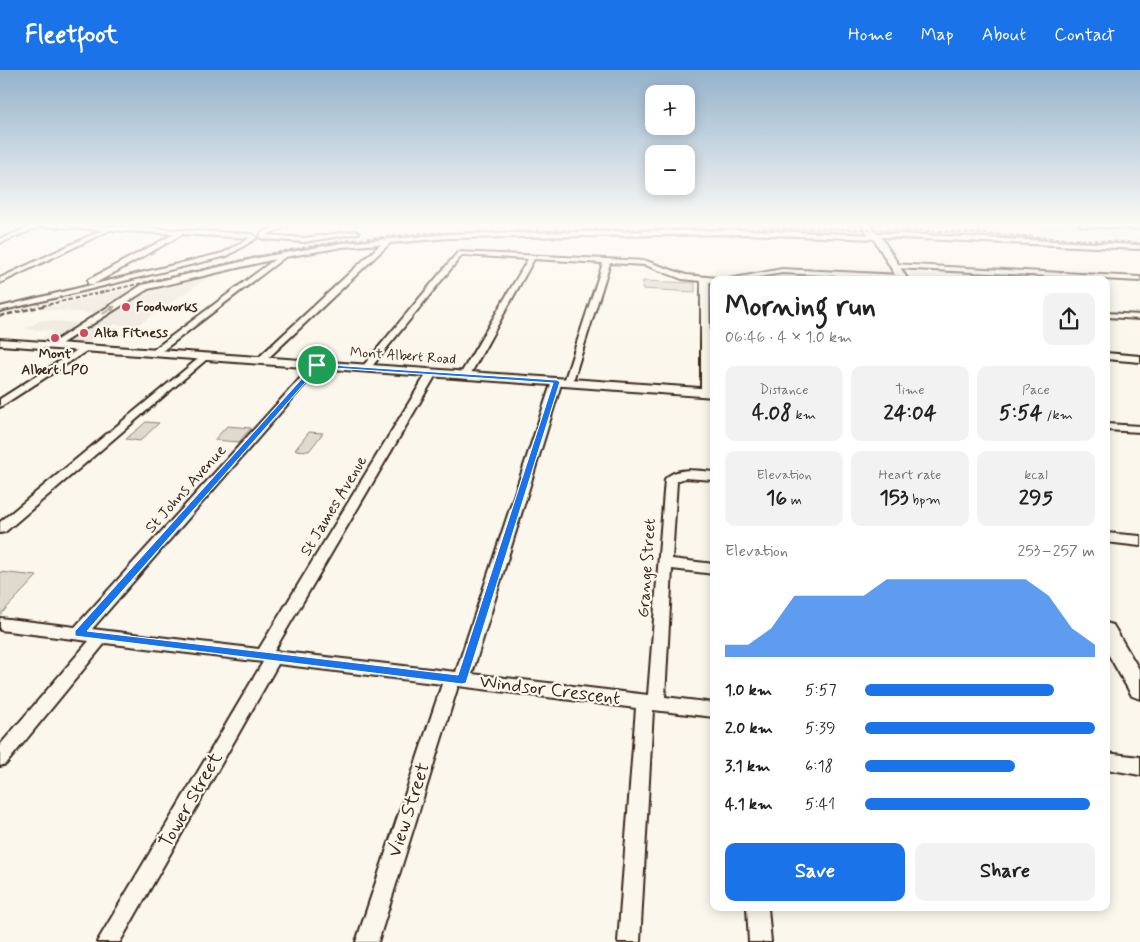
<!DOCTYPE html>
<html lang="en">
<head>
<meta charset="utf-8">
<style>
  :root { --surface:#fff; --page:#f2f2f2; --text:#222; --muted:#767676; --accent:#1a73e8 }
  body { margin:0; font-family:Mynerve,sans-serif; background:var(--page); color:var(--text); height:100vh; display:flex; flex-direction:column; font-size:19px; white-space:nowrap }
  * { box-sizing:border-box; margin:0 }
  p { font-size:16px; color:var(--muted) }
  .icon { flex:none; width:28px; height:28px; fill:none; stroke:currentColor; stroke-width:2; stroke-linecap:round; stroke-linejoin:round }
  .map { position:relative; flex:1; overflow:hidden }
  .panel { position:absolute; left:710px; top:206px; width:400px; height:635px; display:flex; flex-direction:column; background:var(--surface); border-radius:10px; box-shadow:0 2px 12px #0003 }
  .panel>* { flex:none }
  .fabs { position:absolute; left:645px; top:15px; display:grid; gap:10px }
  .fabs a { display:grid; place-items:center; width:50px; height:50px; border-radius:10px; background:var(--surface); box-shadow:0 2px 12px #0003; font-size:25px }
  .pin { position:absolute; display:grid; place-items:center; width:42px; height:42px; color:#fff; margin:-21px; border:2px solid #fff; border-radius:50%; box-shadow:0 1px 5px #0007 }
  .round { display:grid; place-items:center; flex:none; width:52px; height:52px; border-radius:10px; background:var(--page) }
  .headline { display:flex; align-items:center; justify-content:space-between; height:85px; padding:0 15px }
  h1 { font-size:28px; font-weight:700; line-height:38px }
  .metrics { display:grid; grid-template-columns:repeat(3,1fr); gap:8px; height:85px; padding:5px 15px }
  .metrics div { display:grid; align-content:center; border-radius:10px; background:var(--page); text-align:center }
  .metrics b { font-size:21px; font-weight:700 }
  .metrics small { font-size:14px; font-weight:400 }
  .metrics p { font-size:14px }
  .chart { height:140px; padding:10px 15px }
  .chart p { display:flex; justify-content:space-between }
  .chart svg { width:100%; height:90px; margin-top:5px; fill:var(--accent); opacity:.7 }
  .action { display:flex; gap:10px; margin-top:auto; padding:10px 15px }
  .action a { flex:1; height:58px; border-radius:10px; background:var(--accent); color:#fff; font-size:20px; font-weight:700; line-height:58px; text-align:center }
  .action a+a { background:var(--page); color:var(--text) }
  ul { padding:0 15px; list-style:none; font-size:16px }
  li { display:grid; grid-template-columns:80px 60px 1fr; align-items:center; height:38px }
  li i { height:12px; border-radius:6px; background:var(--accent) }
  header { display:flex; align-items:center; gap:30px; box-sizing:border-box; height:70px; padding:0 25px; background:var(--accent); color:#fff }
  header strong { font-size:24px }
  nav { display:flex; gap:28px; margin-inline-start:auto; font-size:18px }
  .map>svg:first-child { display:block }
  .built { fill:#ede8dd }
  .green { fill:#dfd9ce; stroke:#8d8276 }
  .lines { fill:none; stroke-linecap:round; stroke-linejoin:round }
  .minor-casing { stroke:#3b2a1e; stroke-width:4 }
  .major-casing { stroke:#3b2a1e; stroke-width:4 }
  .minor { fill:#fbf7ec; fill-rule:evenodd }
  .major { fill:#fbf7ec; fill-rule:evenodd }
  .rail-far1 { stroke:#3b2a1e; stroke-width:2; stroke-dasharray:4.5 2; stroke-linecap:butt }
  .rail { stroke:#3b2a1e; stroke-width:2.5; stroke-dasharray:5.5 2.5; stroke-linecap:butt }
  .oneway { fill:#9b9085 }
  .route { fill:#1a73e8; stroke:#fff; fill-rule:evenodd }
  .poi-dot { fill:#d1495b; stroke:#fbf7ec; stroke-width:2 }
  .labels { text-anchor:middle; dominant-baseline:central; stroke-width:4.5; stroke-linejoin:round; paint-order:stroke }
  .far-poi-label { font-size:14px; font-weight:bold; fill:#3b2a1e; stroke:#fbf7ec; text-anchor:start }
  .far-street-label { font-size:14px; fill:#3b2a1e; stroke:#fbf7ec }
  .street-label { font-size:16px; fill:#3b2a1e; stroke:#fbf7ec }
  .near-street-label { font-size:19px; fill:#3b2a1e; stroke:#fbf7ec }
</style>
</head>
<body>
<header>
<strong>Fleetfoot</strong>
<nav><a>Home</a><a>Map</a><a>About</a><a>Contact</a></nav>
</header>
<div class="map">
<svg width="1140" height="872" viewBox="0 0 1140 872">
  <rect width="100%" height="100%" fill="#fbf7ec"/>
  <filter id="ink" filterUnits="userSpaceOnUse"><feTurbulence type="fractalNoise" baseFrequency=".02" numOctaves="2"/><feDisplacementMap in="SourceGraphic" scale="10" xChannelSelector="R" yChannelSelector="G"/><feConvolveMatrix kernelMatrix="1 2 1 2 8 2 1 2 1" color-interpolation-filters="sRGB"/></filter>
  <g filter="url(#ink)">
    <!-- built -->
    <g class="built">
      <polygon points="878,154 998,154 1005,161 879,156"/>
      <polygon points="1034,154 1126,158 1140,169 1043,163"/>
      <polygon points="217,202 136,256 115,254 85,274 65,272 151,219"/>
      <polygon points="143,215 98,244 41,239"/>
      <polygon points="41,250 65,252 82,253 52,271 40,270 54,261 26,259"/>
    </g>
    <!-- green -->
    <g class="green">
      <polygon points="707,159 865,160 868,165 774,161 709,162"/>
      <polygon points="883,160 978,164 1140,176 884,162"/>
      <polygon points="643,211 695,213 695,222 642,219"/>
      <polygon points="146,352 159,353 140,371 126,369"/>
      <polygon points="227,356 251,358 239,372 214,370"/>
      <polygon points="309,362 323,363 309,381 295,380"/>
      <polygon points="0,502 37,506 0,545"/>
    </g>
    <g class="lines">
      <defs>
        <g id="minor">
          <polygon points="29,154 73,154 252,164 257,168 227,186 0,241 0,237 223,183 250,168 183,164 94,214 88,214 88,210 174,164 110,160 0,213 0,208 102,160 41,156 0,173 0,169 32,156"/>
          <polygon points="283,154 293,154 266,165 304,168 356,161 359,163 304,172 263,169 260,167 261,163"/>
          <polygon points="1079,154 1140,155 1140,159 1082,156"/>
          <polygon points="744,160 876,165 879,163 1140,175 1140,179 880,167 877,169 744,164 450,168 390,173 263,293 257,293 257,289 381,174 342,177 285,187 157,285 151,285 149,283 275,189 148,219 56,277 53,278 49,275 142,215 262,187 342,173 450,164"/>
          <polygon points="458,182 646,191 686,205 717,208 718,210 714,210 714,212 709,212 711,322 706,325 701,322 701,211 682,209 645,195 610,193 572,314 569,315 564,312 603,193 534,189 470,305 465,308 460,305 528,189 462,185 369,300 363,300 363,296"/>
          <polygon points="892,194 1140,207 1140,211 895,198 891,196"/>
          <polygon points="782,199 901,205 905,207 901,209 782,203 741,210 724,210"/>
          <polygon points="1106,243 1140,245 1140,249 1106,247"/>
          <polygon points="85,275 88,276 88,280 0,337 0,329"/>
          <polygon points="1106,283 1140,286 1140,292 1106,289"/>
          <polygon points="204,284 209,287 207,289 5,462 0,463 0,452"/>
          <path d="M317,292L322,295L320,297L92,559L259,579L427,303L432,300L437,303L274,581L456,602L552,311L554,309H560L562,311L472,604L648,625L665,409C677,396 698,401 714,402V410L685,408L677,411L672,489L714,494V504L672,499L665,627L714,633V647L653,640L640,872H618L636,638L458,616L378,872H356L442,614L278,594L120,872H97L263,592L105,573L6,694L0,696V675L89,571L0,560V548L75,557L314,293Z"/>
          <polygon points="1106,354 1140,356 1140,362 1106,360"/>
          <polygon points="1106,463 1140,466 1140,476 1106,472"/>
          <polygon points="1106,683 1140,687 1140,705 1106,699"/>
          <polygon points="747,838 768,838 771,872 749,872"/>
        </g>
        <g id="major">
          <polygon points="862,154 870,154 875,162 880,165 908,210 898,210 874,169 869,166"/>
          <polygon points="0,269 714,319 714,327 0,275"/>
          <polygon points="1106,553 1113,555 1140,601 1140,629 1132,626 1106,580"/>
        </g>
      </defs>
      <!-- minor casing -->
      <use href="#minor" class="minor-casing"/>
      <!-- major casing -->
      <use href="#major" class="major-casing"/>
      <!-- minor -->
      <use href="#minor" class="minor"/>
      <!-- major -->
      <use href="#major" class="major"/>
      <!-- rail-far1 -->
      <polyline class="rail-far1" points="42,236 273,183 349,170 427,163 614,159 807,158 941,161 1140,173"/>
      <!-- rail -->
      <polyline class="rail" points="0,246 47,235"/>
    </g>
    <!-- one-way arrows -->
    <defs><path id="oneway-solid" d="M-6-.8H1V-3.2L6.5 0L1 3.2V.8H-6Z" transform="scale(1.25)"/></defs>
    <use class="oneway" href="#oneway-solid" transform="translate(109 240) rotate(-32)"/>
  </g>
  <!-- sky -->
  <linearGradient id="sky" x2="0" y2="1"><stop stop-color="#94b2cc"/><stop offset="0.56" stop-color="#fdfbf6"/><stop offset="1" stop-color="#fdfbf6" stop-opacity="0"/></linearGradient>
  <rect width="1140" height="276" fill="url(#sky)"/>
  <!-- route -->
  <path class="route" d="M315,294L557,310L560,312L466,613L462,614L75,566V561ZM319,297L553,313L458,605L87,561Z"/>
  <!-- markers -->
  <g class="poi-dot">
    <circle cx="126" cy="237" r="5"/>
    <circle cx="84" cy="263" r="5"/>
    <circle cx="55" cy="268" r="5"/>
  </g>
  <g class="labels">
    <!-- far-poi labels -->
    <g class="far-poi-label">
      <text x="136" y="237">Foodworks</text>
      <text x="94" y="263">Alta Fitness</text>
      <text x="55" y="284" text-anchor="middle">Mont<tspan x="55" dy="16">Albert LPO</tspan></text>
    </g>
    <!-- far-street labels -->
    <g class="far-street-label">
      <text transform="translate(403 286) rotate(4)">Mont Albert Road</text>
    </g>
    <!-- street labels -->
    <g class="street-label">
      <text transform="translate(186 419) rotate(-48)">St Johns Avenue</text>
      <text transform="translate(334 436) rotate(-59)">St James Avenue</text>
      <text transform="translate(647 498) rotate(-86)">Grange Street</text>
    </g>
    <!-- near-street labels -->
    <g class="near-street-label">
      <text transform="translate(550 620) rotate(7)">Windsor Crescent</text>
      <text transform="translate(191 730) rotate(-60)">Tower Street</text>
      <text transform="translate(409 740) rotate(-72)">View Street</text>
    </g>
  </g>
</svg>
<div class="fabs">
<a>+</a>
<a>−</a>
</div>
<div class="pin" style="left:317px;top:295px;background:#1e9e55"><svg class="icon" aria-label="arrive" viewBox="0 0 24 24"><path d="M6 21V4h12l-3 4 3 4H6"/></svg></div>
<section class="panel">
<div class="headline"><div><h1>Morning run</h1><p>06:46 · 4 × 1.0 km</p></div><a class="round"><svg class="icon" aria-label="share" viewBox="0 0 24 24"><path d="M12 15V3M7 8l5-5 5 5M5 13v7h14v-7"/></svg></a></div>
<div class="metrics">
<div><p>Distance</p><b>4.08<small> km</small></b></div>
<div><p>Time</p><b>24:04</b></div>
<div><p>Pace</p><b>5:54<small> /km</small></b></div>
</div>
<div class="metrics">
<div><p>Elevation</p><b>16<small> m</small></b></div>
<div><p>Heart rate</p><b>153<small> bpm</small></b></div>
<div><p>kcal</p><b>295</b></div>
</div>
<div class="chart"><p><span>Elevation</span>253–257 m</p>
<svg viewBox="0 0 160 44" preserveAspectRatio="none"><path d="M0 44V38L10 38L20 30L30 14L40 14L50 14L60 14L70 6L80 6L90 6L100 6L110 6L120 6L130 6L140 14L150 30L160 38V44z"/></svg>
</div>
<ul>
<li><b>1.0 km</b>5:57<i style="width:82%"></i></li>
<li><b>2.0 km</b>5:39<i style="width:100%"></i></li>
<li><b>3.1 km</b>6:18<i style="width:65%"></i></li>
<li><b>4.1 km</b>5:41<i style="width:98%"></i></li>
</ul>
<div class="action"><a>Save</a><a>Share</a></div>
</section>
</div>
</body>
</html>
